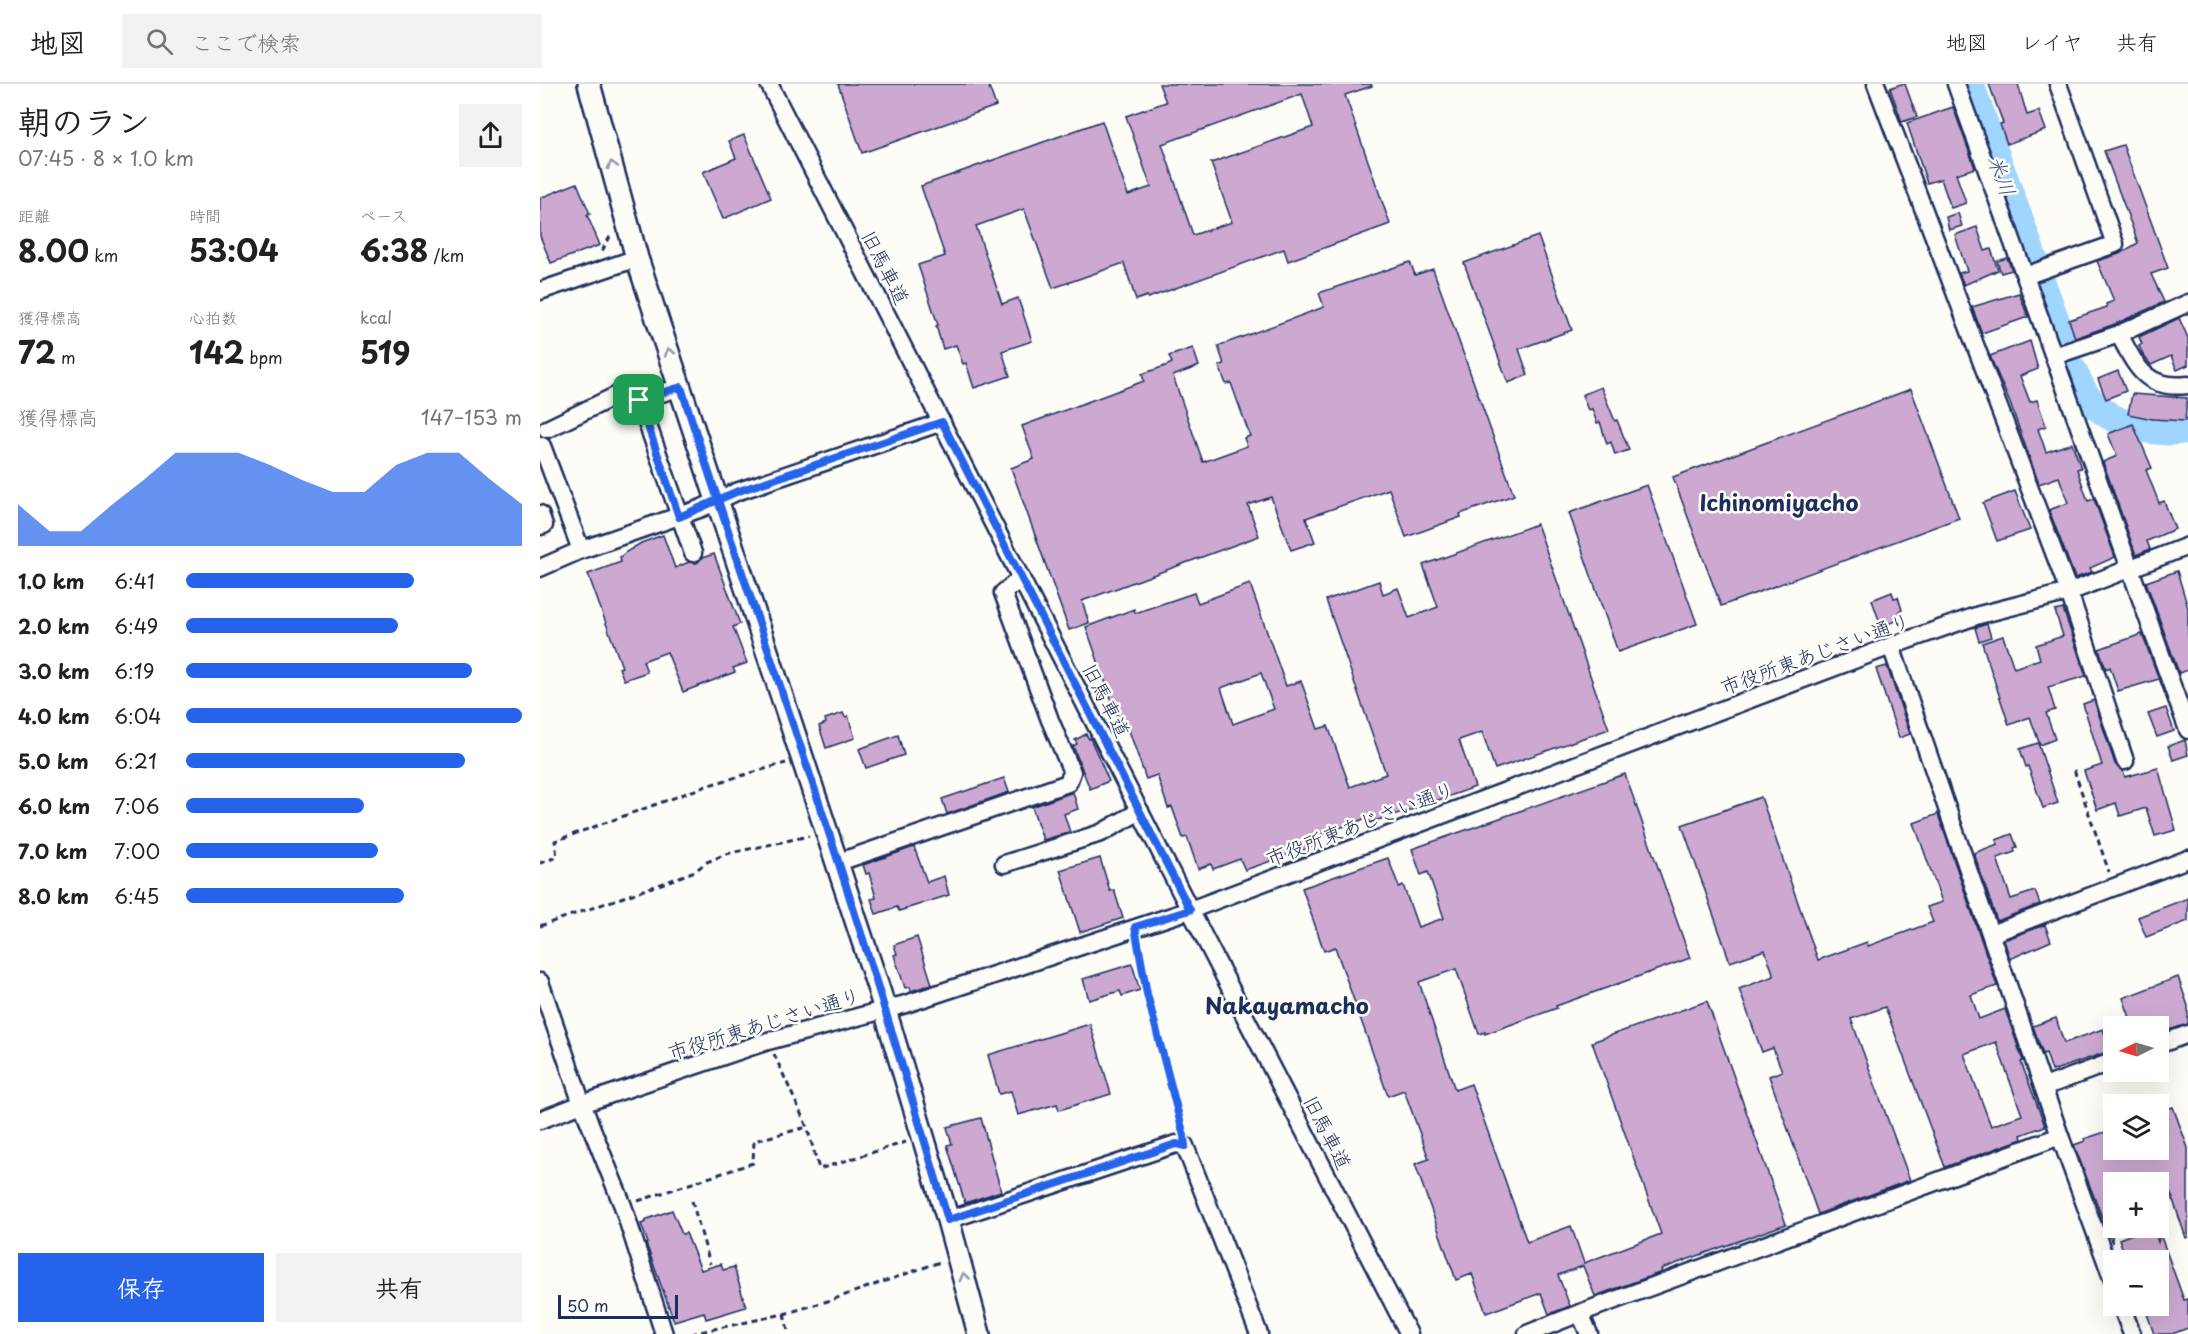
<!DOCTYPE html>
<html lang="ja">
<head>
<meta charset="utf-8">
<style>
  :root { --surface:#fff; --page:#f2f2f2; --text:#202124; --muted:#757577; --line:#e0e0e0; --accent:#2563eb }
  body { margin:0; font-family:"Playpen Sans","Klee One",sans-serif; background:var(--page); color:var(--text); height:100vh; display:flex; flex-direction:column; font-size:22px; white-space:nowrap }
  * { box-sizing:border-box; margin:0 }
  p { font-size:20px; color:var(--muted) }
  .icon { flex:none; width:33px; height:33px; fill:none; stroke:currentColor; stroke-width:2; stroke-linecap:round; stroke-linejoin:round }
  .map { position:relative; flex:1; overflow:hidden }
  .drawer { display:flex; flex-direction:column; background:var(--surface); width:540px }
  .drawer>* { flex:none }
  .needle { width:39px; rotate:265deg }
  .fabs { position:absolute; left:1563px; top:932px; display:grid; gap:12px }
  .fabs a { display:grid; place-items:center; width:66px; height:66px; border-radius:0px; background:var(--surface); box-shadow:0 6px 24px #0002; font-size:30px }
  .scale { position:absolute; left:18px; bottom:15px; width:120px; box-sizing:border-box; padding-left:6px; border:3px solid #1b2f5e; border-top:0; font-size:16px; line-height:21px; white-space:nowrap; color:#1b2f5e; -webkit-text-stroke:4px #fdfcf7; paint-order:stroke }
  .pin { position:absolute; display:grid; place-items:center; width:51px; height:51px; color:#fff; margin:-26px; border-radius:12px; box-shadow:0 3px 9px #0006 }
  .round { display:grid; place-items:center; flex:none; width:63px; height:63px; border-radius:0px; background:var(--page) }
  .overview { display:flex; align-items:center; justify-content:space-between; height:102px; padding:0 18px }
  h1 { font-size:33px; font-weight:700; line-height:45px }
  .figures { display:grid; grid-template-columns:repeat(3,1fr); gap:9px; height:102px; padding:6px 18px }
  .figures div { display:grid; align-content:center }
  .figures b { font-size:30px; font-weight:700 }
  .figures small { font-size:16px; font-weight:400 }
  .figures p { font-size:16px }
  .chart { height:168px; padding:12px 18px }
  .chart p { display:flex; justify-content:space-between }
  .chart svg { width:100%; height:108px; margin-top:6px; fill:var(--accent); opacity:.7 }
  .primary-button { display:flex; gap:12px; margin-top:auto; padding:12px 18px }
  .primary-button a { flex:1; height:69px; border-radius:0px; background:var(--accent); color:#fff; font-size:24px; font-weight:700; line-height:69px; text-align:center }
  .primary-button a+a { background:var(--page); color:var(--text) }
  ul { padding:0 18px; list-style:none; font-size:20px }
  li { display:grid; grid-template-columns:96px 72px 1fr; align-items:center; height:45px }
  li i { height:15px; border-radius:8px; background:var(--accent) }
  header { display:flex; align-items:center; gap:36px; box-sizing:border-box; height:84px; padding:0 30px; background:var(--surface); border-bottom:2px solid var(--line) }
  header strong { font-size:28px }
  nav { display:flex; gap:33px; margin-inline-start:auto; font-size:21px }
  .search { width:420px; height:54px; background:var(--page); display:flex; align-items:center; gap:15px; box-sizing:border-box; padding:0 21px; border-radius:0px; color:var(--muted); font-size:22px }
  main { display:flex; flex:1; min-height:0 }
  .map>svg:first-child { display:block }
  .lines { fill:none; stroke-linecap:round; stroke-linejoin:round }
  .river { stroke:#a0d5fe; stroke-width:28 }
  .building { fill:#cda9d2; stroke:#1b2f5e; stroke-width:1.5; fill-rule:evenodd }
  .minor-casing { stroke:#1b2f5e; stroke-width:21 }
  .major-casing { stroke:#1b2f5e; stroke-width:26 }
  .path { stroke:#1b2f5e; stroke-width:3; stroke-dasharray:6 4.5; stroke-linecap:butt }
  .minor { stroke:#fdfcf7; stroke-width:16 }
  .major { stroke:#fdfcf7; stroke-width:21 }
  .oneway { stroke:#8c96aa }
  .route-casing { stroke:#fff; stroke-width:12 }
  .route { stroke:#2563eb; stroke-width:8 }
  .labels { text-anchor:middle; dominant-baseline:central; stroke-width:5; stroke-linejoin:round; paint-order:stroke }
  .street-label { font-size:20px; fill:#1b2f5e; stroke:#fdfcf7 }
  .water-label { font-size:21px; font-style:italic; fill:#3c5886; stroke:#fdfcf7 }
  .quarter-label { font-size:22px; font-weight:bold; fill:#1b2f5e; stroke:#fdfcf7 }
</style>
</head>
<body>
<header>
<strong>地図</strong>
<div class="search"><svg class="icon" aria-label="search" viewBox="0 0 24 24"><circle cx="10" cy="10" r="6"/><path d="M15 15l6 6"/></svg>ここで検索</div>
<nav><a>地図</a><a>レイヤ</a><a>共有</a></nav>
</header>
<main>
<section class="drawer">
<div class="overview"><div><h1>朝のラン</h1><p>07:45 · 8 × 1.0 km</p></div><a class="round"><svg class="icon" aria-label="share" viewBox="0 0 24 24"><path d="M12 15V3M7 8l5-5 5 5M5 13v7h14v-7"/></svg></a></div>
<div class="figures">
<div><p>距離</p><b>8.00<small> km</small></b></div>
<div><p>時間</p><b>53:04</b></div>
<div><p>ペース</p><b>6:38<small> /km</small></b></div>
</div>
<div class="figures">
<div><p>獲得標高</p><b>72<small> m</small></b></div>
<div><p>心拍数</p><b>142<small> bpm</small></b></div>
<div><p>kcal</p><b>519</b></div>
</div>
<div class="chart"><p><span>獲得標高</span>147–153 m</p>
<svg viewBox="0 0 160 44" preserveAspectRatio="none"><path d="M0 44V27L10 38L20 38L30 27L40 17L50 6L60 6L70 6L80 11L90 17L100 22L110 22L120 11L130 6L140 6L150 17L160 27V44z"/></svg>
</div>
<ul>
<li><b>1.0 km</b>6:41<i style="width:68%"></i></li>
<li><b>2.0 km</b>6:49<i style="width:63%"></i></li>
<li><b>3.0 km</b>6:19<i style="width:85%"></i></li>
<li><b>4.0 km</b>6:04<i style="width:100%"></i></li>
<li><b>5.0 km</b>6:21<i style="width:83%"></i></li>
<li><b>6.0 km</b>7:06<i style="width:53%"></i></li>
<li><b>7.0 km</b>7:00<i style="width:57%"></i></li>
<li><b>8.0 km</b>6:45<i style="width:65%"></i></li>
</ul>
<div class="primary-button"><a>保存</a><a>共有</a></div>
</section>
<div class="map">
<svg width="1648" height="1250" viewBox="0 0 1648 1250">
  <rect width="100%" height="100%" fill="#fdfcf7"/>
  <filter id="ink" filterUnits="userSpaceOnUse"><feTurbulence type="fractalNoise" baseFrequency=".0167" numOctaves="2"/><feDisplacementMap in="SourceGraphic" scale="12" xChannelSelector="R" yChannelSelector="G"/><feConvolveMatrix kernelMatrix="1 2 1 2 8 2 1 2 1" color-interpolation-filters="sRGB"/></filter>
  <g filter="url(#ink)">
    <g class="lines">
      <!-- river -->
      <g class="river">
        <polyline points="1430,0 1496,181"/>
        <polyline points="1500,194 1523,256"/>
        <path d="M1533,286C1538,295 1542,307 1549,315C1573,342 1613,351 1648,346"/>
      </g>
    </g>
    <!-- building -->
    <g class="building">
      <polygon points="298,0 448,0 456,22 322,69"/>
      <path d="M619,0H831L832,2L805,11L850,140L748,177L744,165L608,214L607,212L596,216L584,179L513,204L484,125L436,142L462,220L478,214L492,257L462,267L470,292L434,304L426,279L423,280L416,261L403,265L396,242L398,241L378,181L405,172L381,102L562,37L588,111L611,103L586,32L626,18ZM762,10L773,43L671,79L692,138L653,151L622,60Z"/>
      <polygon points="1361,0 1365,0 1377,33 1362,38 1350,4"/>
      <polygon points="1449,0 1478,0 1487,31 1499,27 1506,46 1467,60 1460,40 1463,39"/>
      <polygon points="1413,23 1435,84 1416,90 1426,119 1411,124 1401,95 1387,99 1367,39"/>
      <polygon points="204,51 231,114 183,135 163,88 196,74 189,57"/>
      <polygon points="1583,61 1628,184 1611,190 1624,218 1575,240 1535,254 1529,236 1567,223 1566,220 1574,217 1557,177 1579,170 1598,159 1564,67"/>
      <polygon points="37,99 50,130 47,131 60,161 11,179 0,152 0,114"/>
      <polygon points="1418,129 1422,142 1409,146 1406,133"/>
      <polygon points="1437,143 1445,167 1451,165 1458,186 1424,201 1419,189 1427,187 1415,151"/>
      <polygon points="998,152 1032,246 979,265 988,291 968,299 924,179"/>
      <polygon points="1467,174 1472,186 1461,189 1457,177"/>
      <polygon points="870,178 875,191 893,185 974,411 920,430 921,433 866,453 849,405 766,434 775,458 751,466 731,413 708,421 719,452 542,517 549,539 529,546 471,384 494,375 482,342 604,297 602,290 628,281 632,279 629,272 653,264 659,282 633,292 663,378 707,362 704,354 710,352 691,299 686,300 679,282 684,280 678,262 784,223 779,209"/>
      <polygon points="1479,209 1488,233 1442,249 1432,223"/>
      <polygon points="1639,234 1648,254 1648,281 1637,286 1631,272 1611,281 1603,271 1599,262 1602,260 1599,253"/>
      <polygon points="1490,257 1498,285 1480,292 1490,318 1497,316 1506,342 1498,345 1506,368 1532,359 1541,384 1537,385 1548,417 1554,415 1575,473 1550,484 1552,488 1535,494 1509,426 1528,419 1519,393 1499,400 1470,319 1450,272"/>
      <polygon points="1578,287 1586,307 1566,315 1558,295"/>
      <polygon points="1061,303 1075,337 1077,336 1089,366 1075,371 1071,358 1067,360 1060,338 1057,339 1052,325 1048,326 1042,311"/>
      <polygon points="1371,305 1419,434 1181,522 1133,393"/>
      <polygon points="1592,310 1647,314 1645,337 1613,335 1588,330"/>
      <polygon points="1593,340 1612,384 1606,386 1619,419 1624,417 1635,445 1607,457 1610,465 1596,471 1563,378 1577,372 1568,350"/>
      <polygon points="1107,401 1157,540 1078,568 1029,429"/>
      <polygon points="1475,407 1490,446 1457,457 1443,419"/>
      <path d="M997,440L1069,645L955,685L942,648L919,656L935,703L862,729V728L829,739L827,734L777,752L780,760L705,786L700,775L673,785L671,780L658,785L647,753L643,754L632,723L628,724L617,691L606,695L586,638L580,640L546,543L594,525L595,529L654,509L658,519L710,500L746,602L761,597L778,645L788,642L810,703L846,690L786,516L839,497L843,510L858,504L869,534L898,523L883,481ZM721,589L734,625L693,640L681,604Z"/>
      <polygon points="123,451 135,484 149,478 157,479 162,474 174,470 200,540 193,543 207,579 193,584 195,588 143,608 127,568 103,577 107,588 84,596 79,584 82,583 48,490 81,478 80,473 86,468 101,459"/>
      <polygon points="1637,487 1648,524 1648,586 1639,589 1606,498"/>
      <polygon points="1352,508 1354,514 1358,513 1362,526 1359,527 1362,535 1341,542 1332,516"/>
      <polygon points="1523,525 1546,592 1508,603 1515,626 1506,629 1515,655 1500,661 1490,633 1469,641 1442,559 1463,552 1474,584 1500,575 1496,561 1523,552 1515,527"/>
      <polygon points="1447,540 1451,553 1439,557 1435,544"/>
      <polygon points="1602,550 1619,595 1578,607 1570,583 1566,585 1559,565"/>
      <polygon points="1347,582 1370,650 1359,654 1336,585"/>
      <polygon points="1554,616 1575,680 1583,687 1585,693 1618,684 1636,746 1615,752 1606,724 1580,732 1576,719 1557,726 1544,687 1562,681 1543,620"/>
      <polygon points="1626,624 1634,647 1617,653 1608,630"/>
      <polygon points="303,629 305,633 308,632 315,654 286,664 279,642 286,639 285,635"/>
      <polygon points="546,650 549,655 550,654 569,697 550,705 533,662 537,660 535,656"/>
      <polygon points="358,651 364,671 326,684 319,665"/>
      <polygon points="1645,656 1648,671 1633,676 1628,662"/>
      <polygon points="1498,659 1518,719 1503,724 1488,682 1486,683 1480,665"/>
      <polygon points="1085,690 1150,874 1016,922 1017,924 945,950 945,948 939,950 916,885 879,898 915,1006 931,1000 987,1158 1031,1142 1044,1179 1121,1150 1052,958 1167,917 1246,1140 1121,1185 1122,1188 1055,1212 1043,1182 1018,1191 1030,1222 1009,1230 1001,1209 946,1229 932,1190 916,1196 875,1080 889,1075 864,1006 848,1012 795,863 784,867 762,804 848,774 859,803 863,801 878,843 904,834 888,788 881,791 872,765"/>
      <polygon points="464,694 469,708 407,730 402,715"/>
      <polygon points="533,708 538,725 524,730 530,748 503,756 492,723"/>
      <path d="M1221,713L1278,876L1327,858L1328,862L1393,838L1387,823L1402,818L1374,739L1398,730L1457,902L1431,911L1439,935L1465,925L1483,977L1481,978L1505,1042L1481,1051L1482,1055L1405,1083L1345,923L1311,935L1370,1096L1278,1130L1229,992L1242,987L1233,964L1222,968L1199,905L1234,892L1225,866L1190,878L1142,741ZM1456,958L1482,1031L1451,1042L1424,970Z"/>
      <polygon points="1472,750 1477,763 1474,764 1475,768 1457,774 1471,815 1495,807 1500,820 1457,837 1434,769 1458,760 1456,756"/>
      <polygon points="374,763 387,798 404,792 409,811 359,827 357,823 336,830 331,815 336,814 329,789 326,790 323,781"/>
      <polygon points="560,774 570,807 574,806 583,834 540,848 520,786"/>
      <polygon points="1648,814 1648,837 1606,853 1598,833"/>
      <polygon points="1505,841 1511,857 1470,875 1464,856"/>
      <polygon points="377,853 392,900 371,907 370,903 365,904 354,871 357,870 354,861"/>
      <polygon points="592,880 600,906 582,912 580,907 549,916 543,895"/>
      <polygon points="1638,893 1648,922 1648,940 1629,946 1628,943 1622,946 1621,942 1593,942 1583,914"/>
      <polygon points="1516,934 1524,959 1563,945 1570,967 1512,987 1506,969 1503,970 1493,942"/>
      <polygon points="550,940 571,1010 519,1026 517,1020 478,1031 471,1007 459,1010 448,971"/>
      <polygon points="1633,1023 1648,1064 1648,1153 1646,1154 1631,1110 1618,1114 1618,1098 1574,1098 1572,1159 1534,1061 1545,1057 1544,1055 1574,1045 1574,1065 1618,1065 1618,1028"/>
      <polygon points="441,1034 461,1107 425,1119 407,1061 412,1060 407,1043"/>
      <polygon points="132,1126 142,1150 146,1149 161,1186 181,1180 183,1186 194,1183 206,1223 166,1235 164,1228 134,1237 108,1165 106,1160 108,1159 101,1140 106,1138 105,1136"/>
      <polygon points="1610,1143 1613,1143 1618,1158 1620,1150 1644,1216 1648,1215 1648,1244 1632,1250 1614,1250 1604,1221 1618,1221 1618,1176 1587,1176 1579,1155"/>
    </g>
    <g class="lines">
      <defs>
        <g id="minor">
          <polyline points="229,0 650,826 869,1250"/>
          <polyline points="1336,0 1529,508 1585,677"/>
          <polyline points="1416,0 1648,646"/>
          <polyline points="1485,192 1575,160 1518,0"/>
          <polyline points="0,207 97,174"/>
          <path d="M1579,250C1596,282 1605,306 1648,301"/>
          <polyline points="1514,272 1579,250 1648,219"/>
          <polyline points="99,316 141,303"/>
          <polyline points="7,345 92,304 99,316 153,469"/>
          <polyline points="2,362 41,466"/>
          <polyline points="0,430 4,441 0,442"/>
          <polyline points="0,484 41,466 162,424 196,408 402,338"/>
          <polyline points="1351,562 1520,1052"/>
          <polyline points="299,778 528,699 532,688 510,636 463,509 481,494"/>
          <polyline points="464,780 561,749 600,727"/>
          <polyline points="1451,850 1648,775"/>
          <polyline points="0,898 42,1020 83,1122 124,1250"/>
          <polyline points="1618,961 1648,950"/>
          <polyline points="1504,1003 1574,977"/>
          <polyline points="0,1036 42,1020 228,957 366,920 650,826 1351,562 1439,531 1529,508 1648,462"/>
          <polyline points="408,1136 636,1060 645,1062 719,1250"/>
          <polyline points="1581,1221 1592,1250"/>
          <polyline points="1040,1229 1049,1250"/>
          <polyline points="987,1250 1040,1229 1520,1052 1574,1199"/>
        </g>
        <polyline id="major" points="49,0 97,174 339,906 408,1136 439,1250"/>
      </defs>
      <!-- minor casing -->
      <use href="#minor" class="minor-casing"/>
      <!-- major casing -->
      <use href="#major" class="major-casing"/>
      <!-- path -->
      <g class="path">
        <polyline points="62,167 71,151"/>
        <polyline points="1534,686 1569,788"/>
        <polyline points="0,779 17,773 15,757 169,701 246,679"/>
        <polyline points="0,842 124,799 155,787 167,778 186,770 269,752"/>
        <polyline points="598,860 607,910 643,1046"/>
        <polyline points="234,970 267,1043 279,1085 366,1058"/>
        <polyline points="98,1117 213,1079 214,1057 267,1043"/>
        <polyline points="152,1117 170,1180"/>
        <polyline points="244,1230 249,1250"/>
        <polyline points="151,1250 244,1230 291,1216 400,1178"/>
      </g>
      <!-- minor -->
      <use href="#minor" class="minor"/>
      <!-- major -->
      <use href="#major" class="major"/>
    </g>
    <!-- one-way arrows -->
    <defs><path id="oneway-chevron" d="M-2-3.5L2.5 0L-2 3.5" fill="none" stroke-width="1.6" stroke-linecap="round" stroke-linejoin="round" transform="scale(1.5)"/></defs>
    <g class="oneway">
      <use href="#oneway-chevron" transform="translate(72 81) rotate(-105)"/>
      <use href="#oneway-chevron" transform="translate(129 268) rotate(-109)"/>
      <use href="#oneway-chevron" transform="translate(424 1193) rotate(-105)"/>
    </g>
  </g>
  <g class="lines" filter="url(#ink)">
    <defs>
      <path id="route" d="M99,316L141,303C192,463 248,621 299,780C337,898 373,1017 408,1136L636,1060L645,1062L644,1052L607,910L595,843L650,826L402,338L196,408C177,416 158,425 139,433L99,316"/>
    </defs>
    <!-- route casing -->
    <use href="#route" class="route-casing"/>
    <!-- route -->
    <use href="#route" class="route"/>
  </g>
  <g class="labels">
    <!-- street labels -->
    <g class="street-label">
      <text transform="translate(346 183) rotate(63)">旧馬車道</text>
      <text transform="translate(1275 569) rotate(-20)">市役所東あじさい通り</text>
      <text transform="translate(567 616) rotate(63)">旧馬車道</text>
      <text transform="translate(820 739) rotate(-21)">市役所東あじさい通り</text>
      <text transform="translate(224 939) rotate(-17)">市役所東あじさい通り</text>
      <text transform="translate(788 1048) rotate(63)">旧馬車道</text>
    </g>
    <!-- water labels -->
    <g class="water-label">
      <text transform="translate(1463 91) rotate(70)">米川</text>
    </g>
    <!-- quarter labels -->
    <g class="quarter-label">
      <text x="1239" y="417">Ichinomiyacho</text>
      <text x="747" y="920">Nakayamacho</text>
    </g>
  </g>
</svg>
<div class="fabs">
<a><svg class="needle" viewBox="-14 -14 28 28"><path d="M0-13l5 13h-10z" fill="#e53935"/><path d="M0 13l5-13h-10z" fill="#757577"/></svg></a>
<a><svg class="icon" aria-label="layers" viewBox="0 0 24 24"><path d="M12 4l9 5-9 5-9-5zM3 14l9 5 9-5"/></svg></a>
<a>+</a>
<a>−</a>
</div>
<div class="scale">50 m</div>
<div class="pin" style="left:99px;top:316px;background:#1e9e55"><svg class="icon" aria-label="arrive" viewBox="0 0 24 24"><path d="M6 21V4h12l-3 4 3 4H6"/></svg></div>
</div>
</main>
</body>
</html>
